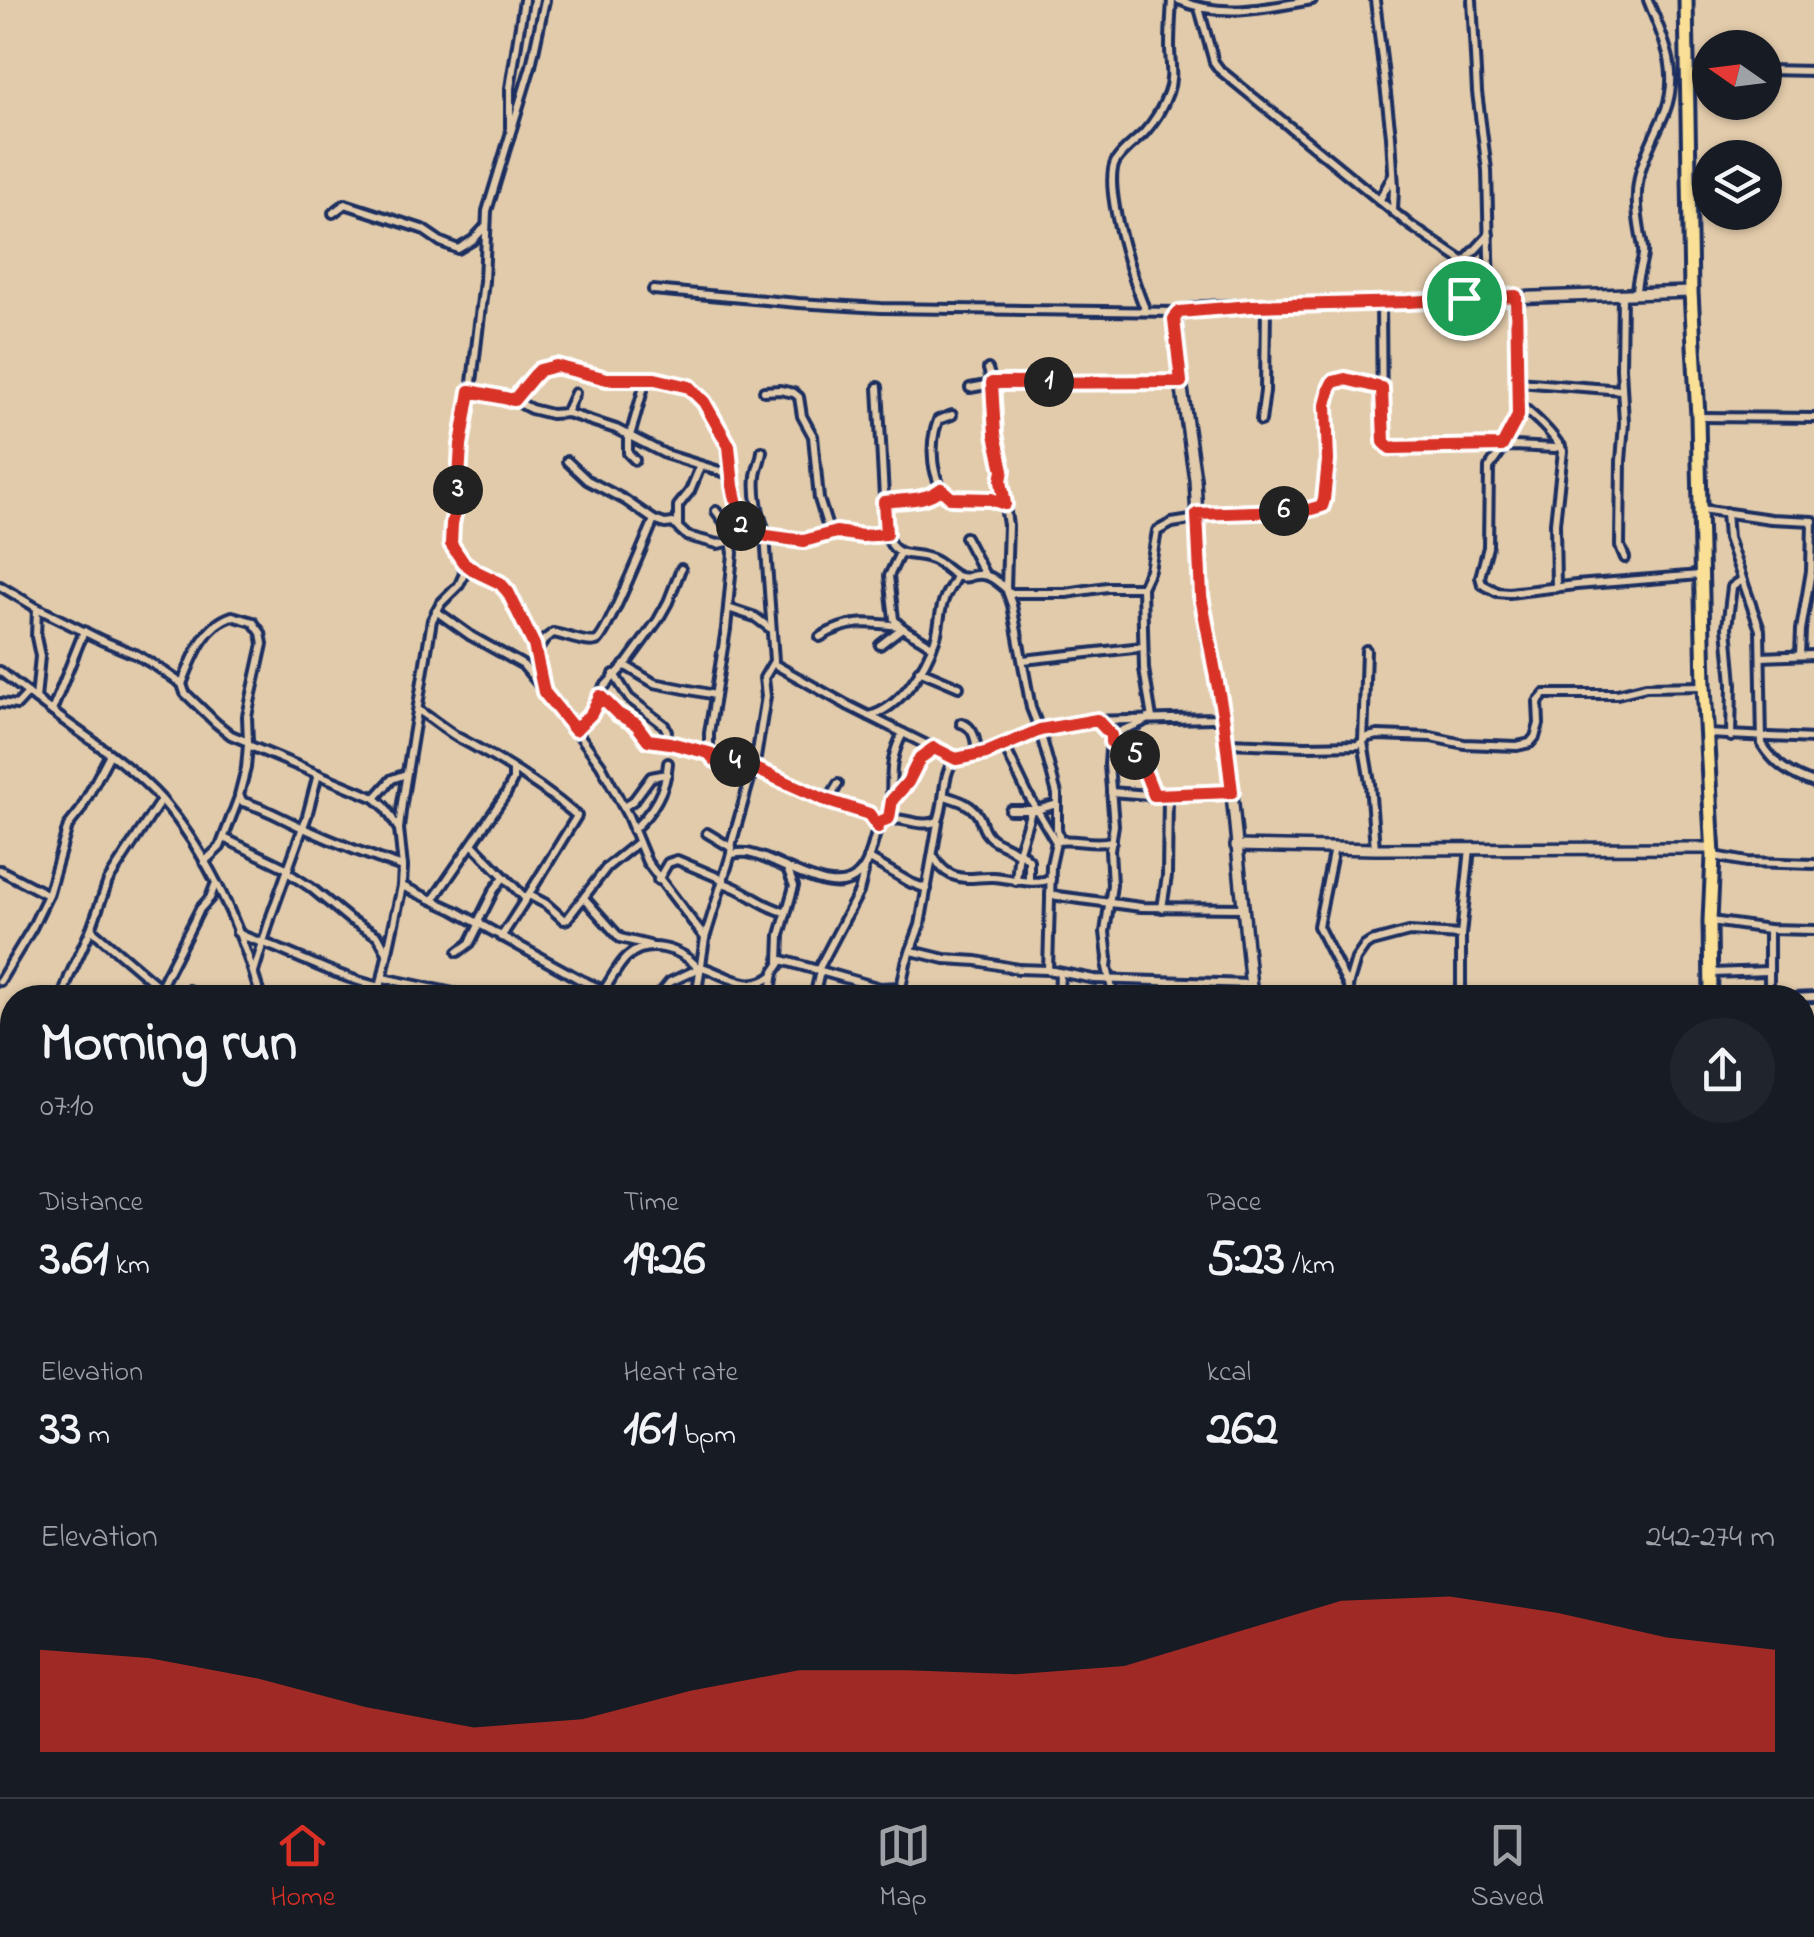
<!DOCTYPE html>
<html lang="en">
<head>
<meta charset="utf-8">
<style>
  :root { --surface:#171b24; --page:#20242c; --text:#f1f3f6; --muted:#9ea1a6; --line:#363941; --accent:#d93025 }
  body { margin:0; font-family:"Indie Flower",sans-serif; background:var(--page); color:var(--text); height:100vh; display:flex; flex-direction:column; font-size:38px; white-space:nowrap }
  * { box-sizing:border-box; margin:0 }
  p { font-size:32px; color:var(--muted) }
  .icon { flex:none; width:55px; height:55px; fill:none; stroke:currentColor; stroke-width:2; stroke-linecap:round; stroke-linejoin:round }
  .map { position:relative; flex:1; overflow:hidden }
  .side { position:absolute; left:0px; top:985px; width:1815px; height:812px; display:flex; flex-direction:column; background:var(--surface); border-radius:40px 40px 0 0; box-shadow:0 2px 8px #0004 }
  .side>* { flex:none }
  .needle { width:65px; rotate:284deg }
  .controls { position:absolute; left:1692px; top:30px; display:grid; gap:20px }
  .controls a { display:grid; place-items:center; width:90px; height:90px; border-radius:50%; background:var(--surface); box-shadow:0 2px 8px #0004; font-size:50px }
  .pin { position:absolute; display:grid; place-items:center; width:85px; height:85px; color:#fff; margin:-42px; border:5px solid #fff; border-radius:50%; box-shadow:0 2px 10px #0007 }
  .km { position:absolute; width:50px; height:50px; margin:-25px; border-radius:50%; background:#222; color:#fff; font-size:28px; line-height:50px; text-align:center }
  .round { display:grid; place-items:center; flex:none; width:105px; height:105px; border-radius:52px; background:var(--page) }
  .head { display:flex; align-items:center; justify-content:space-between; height:170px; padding:0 40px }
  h1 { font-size:55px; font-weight:700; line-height:75px }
  .metrics { display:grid; grid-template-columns:repeat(3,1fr); gap:15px; height:170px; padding:10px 40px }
  .metrics div { display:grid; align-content:center }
  .metrics b { font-size:50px; font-weight:700 }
  .metrics small { font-size:28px; font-weight:400 }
  .metrics p { font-size:28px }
  .chart { height:280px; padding:20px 40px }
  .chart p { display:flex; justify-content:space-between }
  .chart svg { width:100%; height:180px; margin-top:10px; fill:var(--accent); opacity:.7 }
  .dock { display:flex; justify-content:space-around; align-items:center; height:140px; border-top:2px solid var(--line); background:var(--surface); font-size:28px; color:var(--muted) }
  .dock a { display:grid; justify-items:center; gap:5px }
  .dock .selected { color:var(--accent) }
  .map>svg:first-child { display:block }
  .built { fill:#cec5bc }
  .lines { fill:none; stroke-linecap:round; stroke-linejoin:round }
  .street-casing { stroke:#1b2f5e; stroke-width:14 }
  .secondary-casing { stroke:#1b2f5e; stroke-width:16 }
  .highway-casing { stroke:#1b2f5e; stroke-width:19 }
  .street { stroke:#e2cbab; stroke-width:6 }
  .secondary { stroke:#e2cbab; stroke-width:9 }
  .highway { stroke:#fadf96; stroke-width:11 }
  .route-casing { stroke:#fff; stroke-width:20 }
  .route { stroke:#d93025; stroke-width:12 }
</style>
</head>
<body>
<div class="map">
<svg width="1814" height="1797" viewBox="0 0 1814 1797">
  <rect width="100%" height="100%" fill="#e2cbab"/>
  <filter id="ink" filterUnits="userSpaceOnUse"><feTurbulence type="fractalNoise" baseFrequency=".01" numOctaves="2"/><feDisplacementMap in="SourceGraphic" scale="20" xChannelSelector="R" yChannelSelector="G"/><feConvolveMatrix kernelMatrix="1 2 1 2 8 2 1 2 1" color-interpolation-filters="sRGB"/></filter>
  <g filter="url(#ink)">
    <!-- built -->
    <polygon class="built" points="1228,1785 1365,1785 1362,1797 1225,1797"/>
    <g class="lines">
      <defs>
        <g id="street">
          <path d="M1179,0C1221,19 1268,8 1312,0"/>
          <polyline points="1375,0 1391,136 1394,188 1393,210"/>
          <polyline points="1472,0 1477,92 1487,170 1490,297"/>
          <polyline points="1199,8 1214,62 1220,70 1411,226 1489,279"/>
          <polyline points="1765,70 1814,71"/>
          <polyline points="1689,80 1710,73"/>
          <polyline points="510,128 510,88 524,0"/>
          <polyline points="1379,201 1393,175"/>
          <polyline points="333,213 345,204 422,229 441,242 458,249 473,240 485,227"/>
          <polyline points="1464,262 1489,235"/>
          <polyline points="653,290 798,303 881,308 1179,312"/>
          <path d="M1636,293C1636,279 1641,268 1643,255C1644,247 1641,239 1640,231C1637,213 1635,196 1639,177C1644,153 1656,134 1665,112C1681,70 1663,39 1648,0"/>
          <polyline points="1622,295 1621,368 1624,423 1621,461 1620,546 1625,558"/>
          <polyline points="1516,298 1518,417 1503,443 1501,451 1489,468 1488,547 1480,577 1482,584 1497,592 1509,593 1576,585 1700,575"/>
          <polyline points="1381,301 1382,426 1387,446 1397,449 1514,446 1555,448 1561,446"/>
          <path d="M1146,311C1134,285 1101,184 1116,161C1123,150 1135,142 1144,133C1154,122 1163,107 1168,93C1174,77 1170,63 1170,47C1170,31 1171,16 1172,0"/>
          <polyline points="988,369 992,383 997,449 1003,469 1001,481 1008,525 1006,588 1012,605 1031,708 1040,731 1057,794 1057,829 1060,840"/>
          <polyline points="1518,382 1622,390"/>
          <polyline points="992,383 1181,382"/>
          <path d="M878,387L886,534C896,562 911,550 932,559C943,563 949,574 960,577C969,579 967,576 976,575C988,573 996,580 1005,588"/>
          <polyline points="970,388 992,384"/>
          <polyline points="471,391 514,400 534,376 540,370 556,366 607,379 655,379 689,387 704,401 729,446 739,521 746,531"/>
          <polyline points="764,391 780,390 794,393 799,397 802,416 813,436 819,499 830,534"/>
          <polyline points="514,400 531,409 551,414 567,413 616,429 665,454 732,475"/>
          <path d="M1519,404C1536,418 1552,432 1563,451L1555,523L1556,588"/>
          <polyline points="566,413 575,393"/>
          <path d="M952,415L938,420C929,444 930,482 951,498L991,499L1004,504"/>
          <polyline points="1699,417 1814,418"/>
          <polyline points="1261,421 1265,391 1266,305"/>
          <polyline points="628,435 628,453 635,460"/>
          <polyline points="630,436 643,390 644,379"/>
          <path d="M762,451C761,460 757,468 756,476C754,495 759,518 767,535"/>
          <polyline points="567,461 587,480 625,500 654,520 665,524 673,523 687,536 718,544 728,542 738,534 748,531 773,537 804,541 837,533 862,536 886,534"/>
          <polyline points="884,502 916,500 941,489"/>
          <polyline points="1701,509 1771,519 1813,521"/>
          <polyline points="716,511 725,523 740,525"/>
          <path d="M1726,512L1728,538L1760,630L1762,744C1775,765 1791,775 1814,783"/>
          <path d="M1197,514L1309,511L1319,508C1343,475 1313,416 1333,382L1338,380H1352L1382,387"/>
          <polyline points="678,526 678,506 690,491 700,467"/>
          <polyline points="965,537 985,575"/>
          <path d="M731,540L733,553L726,629L709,733V753C719,765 731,759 745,764C787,779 825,803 869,814L874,818L877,826"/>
          <path d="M900,553L889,576L894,619C902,632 921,636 932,647"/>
          <path d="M464,563C475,571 489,575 500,583C520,597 540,664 543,689"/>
          <polyline points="0,586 37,608 101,640 137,655 159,668 182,684 185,693 216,723 231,735 248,742 248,745 375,798 385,807 398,828"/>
          <polyline points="1008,593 1066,593 1107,587 1142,587"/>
          <polyline points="728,608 755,617 771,629"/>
          <polyline points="436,611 471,636 523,665 564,714 601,765 628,816 647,862 705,938"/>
          <path d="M820,637C848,620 867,622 899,626"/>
          <polyline points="880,645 902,628"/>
          <polyline points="1366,650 1363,742 1370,783 1375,849"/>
          <path d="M536,652L545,639L553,633C563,634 591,646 598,640C608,632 646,538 654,520"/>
          <polyline points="1800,655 1801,630 1811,571 1812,521"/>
          <polyline points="1761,657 1814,655"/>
          <polyline points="1023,660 1143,647"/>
          <polyline points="774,664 847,705 955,759"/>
          <polyline points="624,665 654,683 715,695"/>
          <polyline points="919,670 959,687"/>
          <path d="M0,671C24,690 48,709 73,727C104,749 137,772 162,800C209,855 241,929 261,998"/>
          <polyline points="614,674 629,698 664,725 667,731 666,742"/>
          <path d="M182,684C193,657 203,626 232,616L253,622L261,633L263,644L247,716L248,742"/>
          <polyline points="600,696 618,714 635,724 648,740 670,743 709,753"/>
          <polyline points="36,699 40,656 36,637 37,608"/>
          <polyline points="0,703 17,705 28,693"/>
          <path d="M418,710C431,718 444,729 457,737C499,759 541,785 577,816C552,856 528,897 501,937"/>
          <polyline points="52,711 84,631"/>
          <path d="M869,716C901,708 926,667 936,637C940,624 939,610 945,597C948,590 953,584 956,576"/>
          <polyline points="1152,718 1144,669 1142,587 1150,570 1157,531 1172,523 1197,519"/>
          <polyline points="1099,721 1111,735 1109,765 1114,825 1110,850 1112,885 1105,932 1108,958 1107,967 1114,998"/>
          <path d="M961,723C975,727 976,742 977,755"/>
          <polyline points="575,730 591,714 603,688 626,664 658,620 668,602 681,569"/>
          <polyline points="1707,734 1814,739"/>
          <path d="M1112,737C1123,726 1138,728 1148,718"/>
          <polyline points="1731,737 1732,684 1727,627 1732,587 1742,580"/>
          <path d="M1111,742C1138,744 1146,773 1154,795"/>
          <polyline points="1227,743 1306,746 1358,745 1368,737 1378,735 1431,737 1464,744 1517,746 1530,743 1535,737 1539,724 1538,702 1545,694 1617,694 1646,687 1703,686"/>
          <path d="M248,745L246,768L239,795L243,802C265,808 281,818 301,827C334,842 369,856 403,867"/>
          <polyline points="1004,745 1028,795 1056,842 1051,865 1048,970"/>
          <polyline points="1111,792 1161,796 1231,792"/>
          <path d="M945,796C958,800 972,804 979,817C983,825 983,832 991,838C1000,845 1010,846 1018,854"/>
          <polyline points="375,798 392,779 406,774"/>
          <polyline points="893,799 908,781 920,758 934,748"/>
          <polyline points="828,801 838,784"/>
          <polyline points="624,807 634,800 651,777 667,774"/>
          <polyline points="1010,810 1037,810 1057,804"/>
          <path d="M889,818C895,783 885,767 903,733"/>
          <path d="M633,830C653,811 666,791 668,763"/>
          <polyline points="707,833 732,848"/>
          <polyline points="224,838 288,869"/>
          <path d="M1057,841C1075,838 1093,846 1112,841"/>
          <polyline points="472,844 526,899"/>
          <polyline points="1334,848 1318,926 1348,986 1349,998"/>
          <polyline points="1019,851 1029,860 1029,881"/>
          <path d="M731,854C737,853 742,852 747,853C775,856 834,903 859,874C872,861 872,838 880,823C900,812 918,830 938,821C946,802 941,775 955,759L986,753L1040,731L1088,721L1214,718L1223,715"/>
          <polyline points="1714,856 1747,862 1814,864"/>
          <path d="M934,857C939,865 943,871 952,875C967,881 978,876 993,877C1012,878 1033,886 1051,879"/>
          <polyline points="868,858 911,883 927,889"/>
          <polyline points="204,862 220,847 239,797"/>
          <polyline points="0,870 48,895"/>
          <polyline points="287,872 310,887 349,919 378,936 387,953"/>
          <polyline points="658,880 668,863 677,860 724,880"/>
          <polyline points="1016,881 1019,850 1031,811"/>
          <path d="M723,883C747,890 760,906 785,912"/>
          <polyline points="402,886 454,910 581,980 621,998"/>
          <polyline points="529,895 546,904 564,920 567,919 607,867 638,842"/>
          <polyline points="1050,895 1141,907 1242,908"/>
          <polyline points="584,898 620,938 649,945"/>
          <polyline points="433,900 506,794 513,780 513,771"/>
          <polyline points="1162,908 1167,876 1168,795"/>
          <polyline points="1711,921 1769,929 1814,930"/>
          <polyline points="478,922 494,890 504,877"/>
          <polyline points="91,929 165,992 174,996 188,990 203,998"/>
          <polyline points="1769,929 1769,998"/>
          <path d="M237,932C248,940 262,941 274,947C310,962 342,978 380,987"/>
          <polyline points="912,951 945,959 977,961 1018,969 1048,970 1094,979 1250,984"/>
          <polyline points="458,952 470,943 480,923"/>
          <polyline points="779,961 780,935 794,886 788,871"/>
          <polyline points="818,970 859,892 864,872"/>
          <polyline points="254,972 271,916 307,816 318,774"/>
          <polyline points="1712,973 1768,971"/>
          <polyline points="383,978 477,998"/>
          <polyline points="0,981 32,928 48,895 68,826 80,811 110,754"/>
          <polyline points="1348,986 1356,959 1365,946 1371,942 1409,932 1461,935"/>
          <path d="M604,990C611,980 618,965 627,957C647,938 683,949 698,968"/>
          <polyline points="62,998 69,977 91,929 108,881 161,800"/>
          <polyline points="155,998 200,909 210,898 215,885"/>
          <polyline points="378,998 402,886 403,867 399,829 402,803 432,620 441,603 459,585 464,574 463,562 451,544 450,536 458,495 461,445 471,391 484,281 487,211 531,66 545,0"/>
          <path d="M657,998L670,982L702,967C727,975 749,994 772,976"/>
          <polyline points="696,998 705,938 731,854 732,842 756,758 766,696 764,678 774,661 765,535"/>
          <polyline points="770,998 774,972 782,960 880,988 901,987"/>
          <polyline points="814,998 820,971"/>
          <polyline points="899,998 906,963 920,925 938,823"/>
          <polyline points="1059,998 1060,973"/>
          <polyline points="1461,998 1461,935 1470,848"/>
          <polyline points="1793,998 1814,997"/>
          <polyline points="1802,1069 1814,1069"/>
          <polyline points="1802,1120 1814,1121"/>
          <polyline points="6,1212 12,1174"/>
          <polyline points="1802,1218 1814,1218"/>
          <polyline points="0,1296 12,1298"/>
          <polyline points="1802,1332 1814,1332"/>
          <polyline points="0,1348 9,1347 12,1342"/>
          <polyline points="0,1436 12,1442"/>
          <polyline points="0,1555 12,1559"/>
          <polyline points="0,1589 12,1559"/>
          <polyline points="0,1621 12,1624"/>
          <polyline points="1802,1716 1814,1716"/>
          <polyline points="0,1729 12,1731"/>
          <polyline points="167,1785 172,1797"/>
          <polyline points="312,1785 326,1797"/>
          <polyline points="351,1785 370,1797"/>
          <polyline points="410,1785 411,1797"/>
          <polyline points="951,1785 953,1797"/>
          <polyline points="1065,1785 1120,1797"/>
          <polyline points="1777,1785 1777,1797"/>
          <polyline points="188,1797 191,1785"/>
          <polyline points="266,1797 284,1785"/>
          <polyline points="465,1797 470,1785"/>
          <polyline points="533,1797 535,1785"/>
          <polyline points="606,1797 608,1785"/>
          <polyline points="659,1797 662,1785"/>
          <polyline points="764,1797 770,1785"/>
          <polyline points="1014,1797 1017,1785"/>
          <polyline points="1222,1797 1225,1785"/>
          <polyline points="1372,1797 1375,1785"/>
          <polyline points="1444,1797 1447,1785"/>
          <polyline points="1517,1797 1521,1785"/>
          <polyline points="1589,1797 1592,1785"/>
        </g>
        <g id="secondary">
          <polyline points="1236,846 1375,849 1712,848"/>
          <path d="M1252,998L1227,743L1201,596L1195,479L1181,382L1175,316C1194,303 1228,307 1251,306L1691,292"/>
          <polyline points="1145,1797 1148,1785"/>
        </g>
        <g id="highway">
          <polyline points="1686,0 1691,292 1698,417 1704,686 1713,856 1710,921 1711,998"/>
          <polyline points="1696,1797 1698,1785"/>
        </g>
      </defs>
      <!-- street casing -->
      <use href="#street" class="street-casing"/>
      <!-- secondary casing -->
      <use href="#secondary" class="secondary-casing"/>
      <!-- highway casing -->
      <use href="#highway" class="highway-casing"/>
      <!-- street -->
      <use href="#street" class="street"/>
      <!-- secondary -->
      <use href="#secondary" class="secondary"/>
      <!-- highway -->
      <use href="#highway" class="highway"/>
    </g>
  </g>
  <g class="lines" filter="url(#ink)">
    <defs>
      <path id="route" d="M1516,296L1518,416L1502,446L1390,448L1384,442L1382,388L1345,379L1333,382L1330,388L1326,405L1328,461L1324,500L1322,506L1308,510L1197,514L1201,596L1223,715L1232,792L1154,795C1145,773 1138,744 1111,742V735L1097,720L1040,730L986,753L956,759L934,748L920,758L908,782L892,800L889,818L880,822L878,827L869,814L828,801L747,765L715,760L709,753L670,743L648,740L636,724L618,714L600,696L591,714L575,730L544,692L534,645L508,592L500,583L475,571L463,562L451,544L452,524L458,496L461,445L470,391L514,400L534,376L540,370L556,366L607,379H655L689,387L704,402L729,446L733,486L742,527L746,531L767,536L804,541L836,532L862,536L886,534L884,502C905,499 923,502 941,489L951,498L991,499L1005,504L1001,481L1003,470L995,434L992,383L1181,382L1174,319L1179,312L1251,306L1408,302Z"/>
    </defs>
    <!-- route casing -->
    <use href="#route" class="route-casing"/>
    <!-- route -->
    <use href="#route" class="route"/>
  </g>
</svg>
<div class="controls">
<a><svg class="needle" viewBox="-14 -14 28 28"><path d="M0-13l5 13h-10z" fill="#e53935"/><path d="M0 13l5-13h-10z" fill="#9ea1a6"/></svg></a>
<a><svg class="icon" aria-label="layers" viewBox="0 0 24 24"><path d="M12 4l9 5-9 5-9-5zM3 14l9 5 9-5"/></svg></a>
</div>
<div class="pin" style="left:1464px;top:298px;background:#1e9e55"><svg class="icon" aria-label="arrive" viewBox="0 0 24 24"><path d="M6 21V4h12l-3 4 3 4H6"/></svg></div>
<b class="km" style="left:1049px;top:382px">1</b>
<b class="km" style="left:741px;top:526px">2</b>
<b class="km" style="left:458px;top:490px">3</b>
<b class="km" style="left:735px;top:762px">4</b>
<b class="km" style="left:1135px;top:755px">5</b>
<b class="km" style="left:1284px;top:511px">6</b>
<section class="side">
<div class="head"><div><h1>Morning run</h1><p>07:10</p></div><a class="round"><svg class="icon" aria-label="share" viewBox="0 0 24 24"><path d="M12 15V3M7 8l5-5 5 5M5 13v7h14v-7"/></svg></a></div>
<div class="metrics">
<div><p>Distance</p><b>3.61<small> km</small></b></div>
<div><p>Time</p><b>19:26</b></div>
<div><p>Pace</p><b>5:23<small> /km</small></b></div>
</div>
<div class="metrics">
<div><p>Elevation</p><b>33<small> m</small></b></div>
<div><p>Heart rate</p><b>161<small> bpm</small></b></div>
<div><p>kcal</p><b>262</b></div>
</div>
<div class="chart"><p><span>Elevation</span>242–274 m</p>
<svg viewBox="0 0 160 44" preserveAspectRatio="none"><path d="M0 44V19L10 21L20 26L30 33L40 38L50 36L60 29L70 24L80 24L90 25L100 23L110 15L120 7L130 6L140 10L150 16L160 19V44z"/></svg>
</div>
</section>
</div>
<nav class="dock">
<a class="selected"><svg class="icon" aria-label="home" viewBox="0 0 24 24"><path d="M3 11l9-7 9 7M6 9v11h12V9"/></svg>Home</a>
<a><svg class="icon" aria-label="map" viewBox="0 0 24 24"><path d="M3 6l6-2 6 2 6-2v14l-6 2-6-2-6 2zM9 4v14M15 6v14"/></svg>Map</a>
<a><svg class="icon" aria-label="saved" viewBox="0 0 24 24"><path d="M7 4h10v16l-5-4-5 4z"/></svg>Saved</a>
</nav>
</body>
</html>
